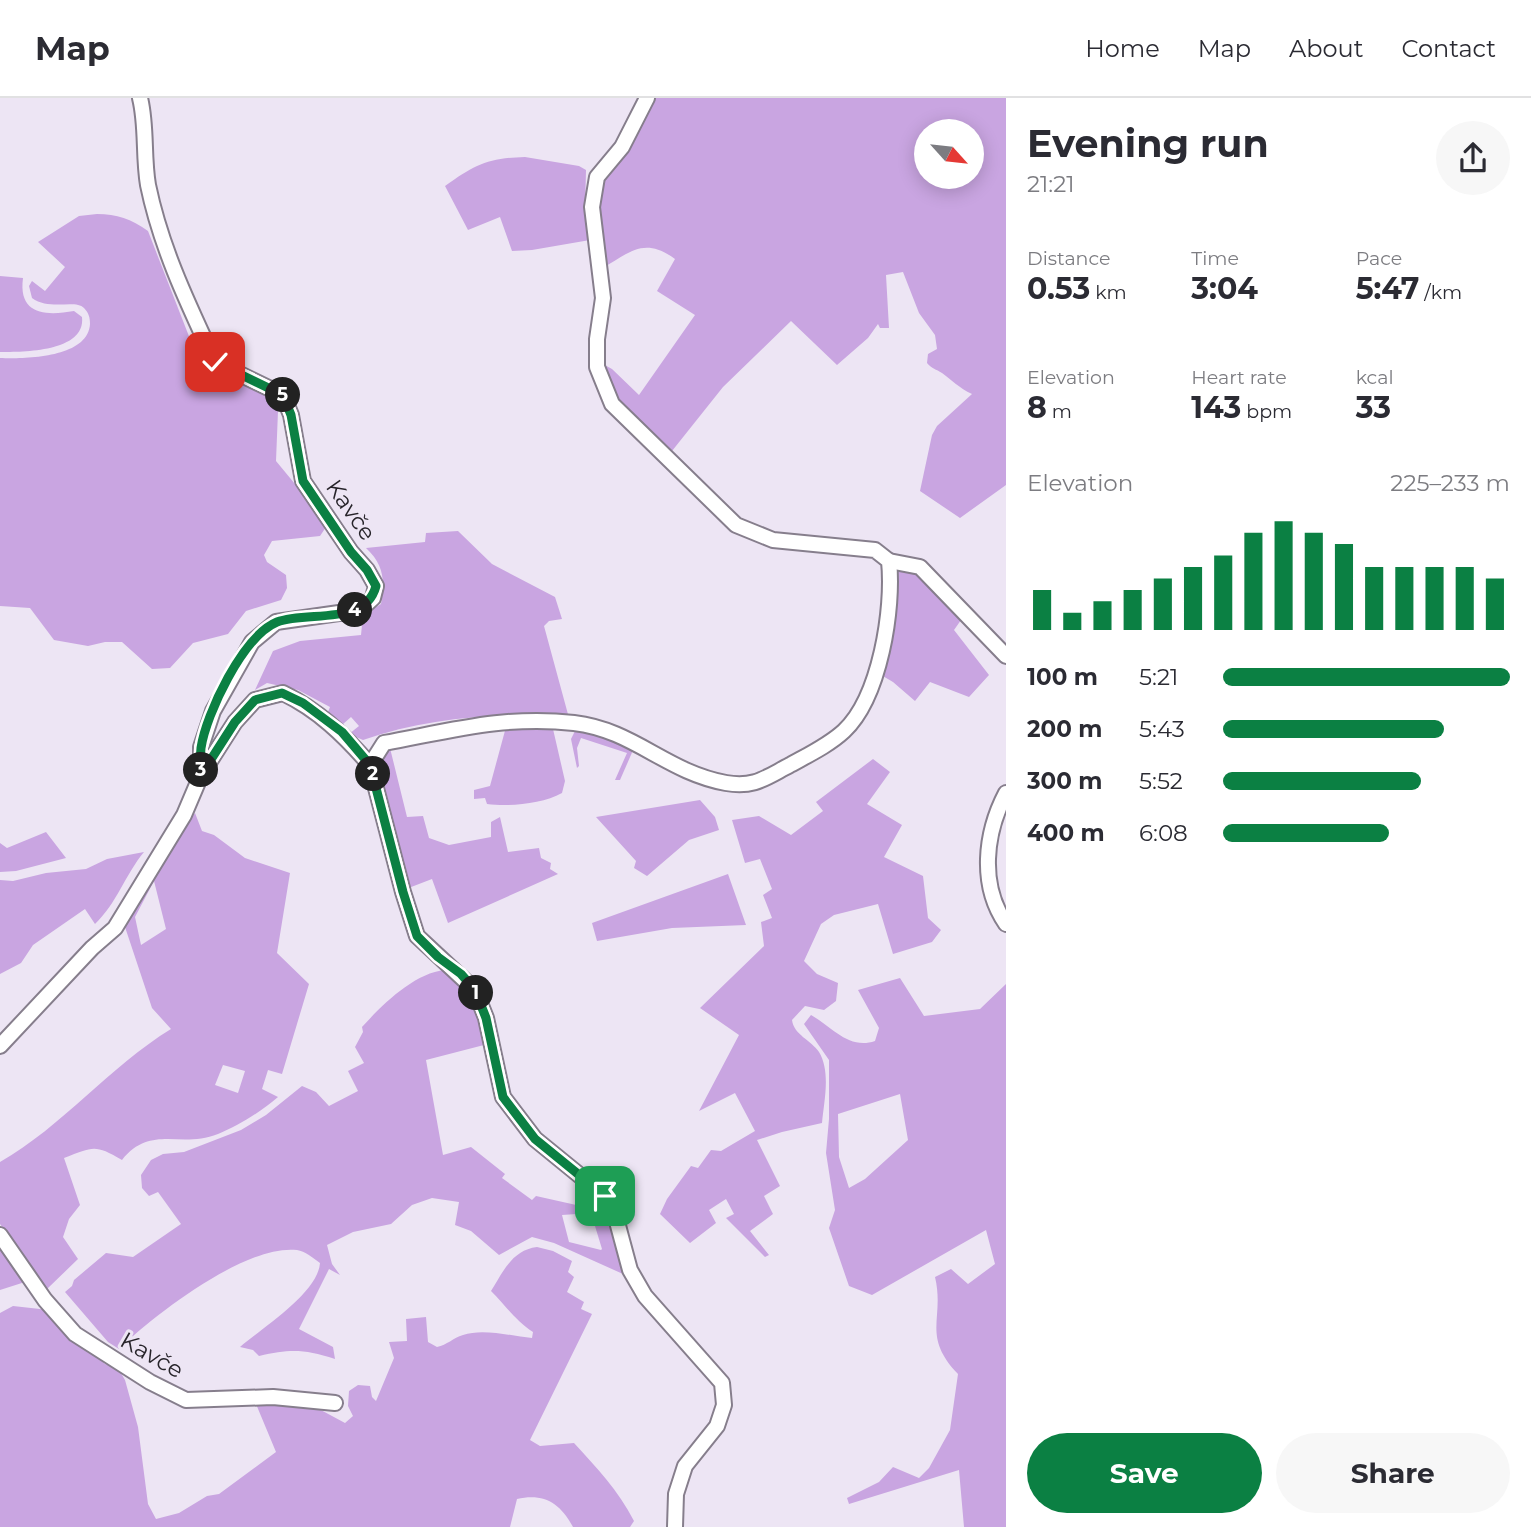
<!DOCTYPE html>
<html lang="en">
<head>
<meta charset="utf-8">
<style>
  :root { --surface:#fff; --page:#f7f7f7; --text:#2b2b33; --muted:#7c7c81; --line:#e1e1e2; --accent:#0b8043 }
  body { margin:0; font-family:Montserrat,sans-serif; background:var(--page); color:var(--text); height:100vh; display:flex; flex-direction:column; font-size:26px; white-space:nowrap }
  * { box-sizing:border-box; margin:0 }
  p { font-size:23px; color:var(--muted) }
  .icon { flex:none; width:38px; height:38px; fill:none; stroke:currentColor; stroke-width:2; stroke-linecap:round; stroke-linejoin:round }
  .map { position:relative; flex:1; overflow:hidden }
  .details { display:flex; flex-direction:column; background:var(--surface); width:525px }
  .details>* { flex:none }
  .needle { width:46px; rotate:117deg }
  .tools { position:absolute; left:914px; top:21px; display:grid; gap:14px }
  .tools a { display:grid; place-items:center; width:70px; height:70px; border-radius:50%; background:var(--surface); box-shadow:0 4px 18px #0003; font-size:35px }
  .pin { position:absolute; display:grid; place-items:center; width:60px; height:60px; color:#fff; margin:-30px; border-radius:14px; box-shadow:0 4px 10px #0006 }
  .km { position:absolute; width:35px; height:35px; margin:-18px; border-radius:50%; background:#222; color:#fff; font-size:19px; line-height:35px; text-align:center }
  .round { display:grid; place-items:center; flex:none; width:74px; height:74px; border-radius:37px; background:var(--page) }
  .head { display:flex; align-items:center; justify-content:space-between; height:119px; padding:0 21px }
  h1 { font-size:38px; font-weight:700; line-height:52px }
  .metrics { display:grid; grid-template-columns:repeat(3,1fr); gap:10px; height:119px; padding:7px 21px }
  .metrics div { display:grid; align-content:center }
  .metrics b { font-size:30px; font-weight:700 }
  .metrics small { font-size:19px; font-weight:400 }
  .metrics p { font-size:19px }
  .chart { height:196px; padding:14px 21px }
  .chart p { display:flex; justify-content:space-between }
  .chart svg { width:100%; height:126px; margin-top:7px; stroke:var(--accent); stroke-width:6 }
  .cta { display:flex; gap:14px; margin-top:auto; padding:14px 21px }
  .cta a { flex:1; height:80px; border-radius:42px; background:var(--accent); color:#fff; font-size:28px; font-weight:700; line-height:80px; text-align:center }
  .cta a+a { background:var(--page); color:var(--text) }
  ul { padding:0 21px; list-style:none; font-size:23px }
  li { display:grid; grid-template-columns:112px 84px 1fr; align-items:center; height:52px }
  li i { height:18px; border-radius:9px; background:var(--accent) }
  header { display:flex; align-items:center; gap:42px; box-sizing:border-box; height:98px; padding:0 35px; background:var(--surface); border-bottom:2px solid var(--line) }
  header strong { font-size:33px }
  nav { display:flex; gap:38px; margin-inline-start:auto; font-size:24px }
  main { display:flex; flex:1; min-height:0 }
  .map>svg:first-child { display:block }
  .green { fill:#c9a5e1; fill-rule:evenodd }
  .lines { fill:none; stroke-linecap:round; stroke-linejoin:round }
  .street-casing { stroke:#867e8c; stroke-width:18 }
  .street { stroke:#fff; stroke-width:14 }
  .route-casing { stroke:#fff; stroke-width:14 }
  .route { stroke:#0b8043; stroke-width:9 }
  .labels { text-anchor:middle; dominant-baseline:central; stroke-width:6; stroke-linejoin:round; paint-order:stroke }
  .street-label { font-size:23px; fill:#27242a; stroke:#ede5f4 }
</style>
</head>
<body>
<header>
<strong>Map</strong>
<nav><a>Home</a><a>Map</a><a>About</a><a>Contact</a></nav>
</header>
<main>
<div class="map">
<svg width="1006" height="1429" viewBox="0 0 1006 1429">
  <rect width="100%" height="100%" fill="#ede5f4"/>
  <!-- green -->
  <g class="green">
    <path d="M645,0H1006V387L960,420L920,393L932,337L937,328L972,296C959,290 952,282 942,275C936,271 932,271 927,265L928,256L937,251L935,237L919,215L903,174L886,177L889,230H880L878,226L868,240L837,267L791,223L723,289L672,353L633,319L616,299L601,265L612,271L639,297L695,217L657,193L675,161C645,139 631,153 603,170L598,88ZM926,33H971V79H926Z"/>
    <path d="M525,59L579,68L586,72L585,113L590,142L532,152L512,153L500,119L468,132L445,88C475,67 487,60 525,59Z"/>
    <path d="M97,116C117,116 131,121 148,133L192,246L210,266L274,297L278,313L276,363L328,426L320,438L272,443L264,457L267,464L286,477L287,490L281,502L246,513L228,536L193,545L170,570L152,571L122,544H105L88,548L54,542L30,510L0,508V260C25,261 88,260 90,226C90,220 89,215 84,210C75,201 50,213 32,200L29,188L32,183L45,193L65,169L38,144L79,118Z"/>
    <path d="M0,178L23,180C18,217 46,218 74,213L82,219C86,254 23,254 0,254Z"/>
    <path d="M458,433L492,466L555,499L562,521L549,523L544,528L569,620C500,614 429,619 363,642L349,636L359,628L351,619L342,627L328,614L330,609L298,592L267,585L255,592L273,553L300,543L361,537L363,517L381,506C385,482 384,467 366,450L425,444L426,435Z"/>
    <polygon points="906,470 920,477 961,522 954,532 989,577 969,599 930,584 915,603 893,584 876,574 896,473"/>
    <path d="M506,629L553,631L565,683L562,695C542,706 509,709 487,706L485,700L474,701V692L490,688Z"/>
    <polygon points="575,633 592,633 634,650 620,682 615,682 627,655 581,640 577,650 579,668 577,670 571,641"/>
    <polygon points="389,646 407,719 423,718 429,740 449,747 491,739 491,724 500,719 508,754 539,750 541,760 551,765 550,771 558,776 448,825 432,781 406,791 375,677 383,649"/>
    <path d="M873,661L890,674L867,706L902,727L884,759L923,778L928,820L941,832L932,844L893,856L878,806L834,817L821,826L804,863L817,876L838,885L836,903L824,912L805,908L792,922C794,937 811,942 819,954C831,974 824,1003 822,1025L782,1034L757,1042L780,1088L764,1098L773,1116L750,1133L769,1157L765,1159L726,1120L734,1116L726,1101L709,1112L716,1125L690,1145L660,1116L667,1101L691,1068L698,1070L711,1052L721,1053L755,1033L735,995L699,1013L739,937L700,910L764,848L761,824L772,820L763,797L772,791L760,761L745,765L732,722L759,718L791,737L823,713L816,704Z"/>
    <polygon points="700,702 715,719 719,732 689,742 647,778 634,770 636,763 596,719"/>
    <path d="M195,715L202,733L214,737L245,760L290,775L277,855L309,886L282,976L268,972L262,991L278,999C262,1013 238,1028 218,1036C180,1051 151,1026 122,1062C94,1046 94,1049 64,1060L80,1107L69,1121L63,1139L78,1161L47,1191L0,1126V1064C63,1028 109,969 171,931L152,910L124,826L172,746ZM154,783L166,831L141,847L135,819ZM223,967L245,973L238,995L215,987Z"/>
    <polygon points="46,734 66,760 16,773 0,774 0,745 7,750"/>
    <path d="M144,754C125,777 117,805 95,826L85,811L33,847L21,865L0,876V782L13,783L46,775L86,771L107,761Z"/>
    <polygon points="728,776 746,827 672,830 597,843 592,825"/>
    <path d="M445,872C479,902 475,904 484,947L426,962L443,1057L471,1049L505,1076L502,1080L532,1102L536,1098L603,1113L611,1132L623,1176L554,1145L532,1139L499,1157L471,1133L455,1127L459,1104L432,1100L412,1107L391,1126L353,1134L327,1147L332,1166L340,1177L329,1171L299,1231L333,1249L335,1261C304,1251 290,1251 259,1258L253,1252L240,1249C262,1230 318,1195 320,1165C313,1160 305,1153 297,1152C246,1146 154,1217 119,1251L108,1244L65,1194L72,1188L74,1182L106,1155L133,1159L181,1126L158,1094L149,1098L142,1090L141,1077L151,1062L163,1056L184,1054L241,1032L266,1017L302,988L316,994L329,1008L358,993L348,973L364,965L355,949L363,934L362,929C382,907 414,875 445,872ZM591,1115L602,1151L601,1152L569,1144L562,1117Z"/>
    <path d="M900,880L924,918L980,911L1006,886V1429H964L959,1372L849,1406L847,1400L879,1384L893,1369L919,1380L929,1370L950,1332L958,1276C921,1237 945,1221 935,1179L951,1171L968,1186L995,1166L986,1132L872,1197L849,1188L829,1130L835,1112L826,1055L829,1021V962L804,926L811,917C832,929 849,952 875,943L879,930L858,892ZM900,996L908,1042L865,1081L849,1090L839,1059L838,1016Z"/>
    <path d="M0,1144C9,1158 14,1172 25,1184L0,1192Z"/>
    <path d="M537,1149L553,1153L572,1163L568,1174L574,1179L567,1194L584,1204L581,1211L592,1216L530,1342L540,1348L574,1345C597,1370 618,1392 634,1423L630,1429H573C560,1405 544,1395 517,1401L510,1429H0V1215L13,1208L49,1212L105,1266L118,1270L125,1282L138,1329L148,1406L156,1421L179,1415L207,1398L219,1396L276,1354L256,1306L319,1311L345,1325L353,1318L348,1308L349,1293L358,1287L370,1288L372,1299L376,1303L394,1260L389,1244L407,1243L406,1221L426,1219L428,1244L437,1249C447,1247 453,1240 463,1237C483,1230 511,1238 532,1240L533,1234C515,1222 506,1208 491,1193C503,1174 512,1152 537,1149Z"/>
  </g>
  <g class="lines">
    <defs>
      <g id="street">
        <path d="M647,0L622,49L597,79L592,109L603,200L597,241V269L612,306L736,427L773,442L875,452L889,463C894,511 880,599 844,633C829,647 808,657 790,667C765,680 754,690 726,685C666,674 634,632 574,625C505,617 450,633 384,645L370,667L403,794L417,838L475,892L486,920L503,999L535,1041L605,1098L616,1120L630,1172L645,1198L722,1285L724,1307L717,1328L685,1368L676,1396L675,1429"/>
        <polyline points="889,463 920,469 1006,558"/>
        <path d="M201,677L235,624L255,602L283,595C318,612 344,637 370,667"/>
        <path d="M1006,695C985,735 979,787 1006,826"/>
        <path d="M0,948L92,850L115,830L184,717L201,677V649L213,613L252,544L276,524L360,512L373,500L376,488L367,472L351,454L303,383L291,317L283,297L215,264C188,206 161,150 148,87C143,58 147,28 140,0"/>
        <polyline points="0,1137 45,1202 75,1236 150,1284 186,1302 273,1299 335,1305"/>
      </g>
    </defs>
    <!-- street casing -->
    <use href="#street" class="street-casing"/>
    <!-- street -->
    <use href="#street" class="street"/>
  </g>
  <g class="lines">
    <defs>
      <path id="route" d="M215,264L283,297L291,317L303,383L351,454L367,472L376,488C365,529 308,512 277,524C243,538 206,616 201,650C200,659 201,668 201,677L235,624L255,602L282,595L303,605L342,634L370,667L403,794L417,838L438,859L461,876L475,892L486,920L503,999L535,1041L605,1098"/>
    </defs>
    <!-- route casing -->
    <use href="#route" class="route-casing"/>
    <!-- route -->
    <use href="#route" class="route"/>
  </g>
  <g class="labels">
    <!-- street labels -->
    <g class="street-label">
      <text transform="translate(351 412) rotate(55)">Kavče</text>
      <text transform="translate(152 1257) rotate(30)">Kavče</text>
    </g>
  </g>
</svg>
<div class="tools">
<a><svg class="needle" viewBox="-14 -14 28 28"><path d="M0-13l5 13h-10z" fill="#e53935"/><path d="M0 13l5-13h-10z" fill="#7c7c81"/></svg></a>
</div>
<div class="pin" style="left:605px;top:1098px;background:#1e9e55"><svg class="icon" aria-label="arrive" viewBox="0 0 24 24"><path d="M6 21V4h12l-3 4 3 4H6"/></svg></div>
<div class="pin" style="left:215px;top:264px;background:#d93025"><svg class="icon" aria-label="check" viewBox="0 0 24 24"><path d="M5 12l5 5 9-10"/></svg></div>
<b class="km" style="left:476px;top:895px">1</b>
<b class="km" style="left:373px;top:676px">2</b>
<b class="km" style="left:201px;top:672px">3</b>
<b class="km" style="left:355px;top:512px">4</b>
<b class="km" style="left:283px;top:297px">5</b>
</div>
<section class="details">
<div class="head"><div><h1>Evening run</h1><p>21:21</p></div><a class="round"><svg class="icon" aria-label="share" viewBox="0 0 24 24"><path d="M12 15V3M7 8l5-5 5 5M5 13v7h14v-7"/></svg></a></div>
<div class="metrics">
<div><p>Distance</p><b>0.53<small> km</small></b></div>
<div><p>Time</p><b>3:04</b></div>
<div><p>Pace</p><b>5:47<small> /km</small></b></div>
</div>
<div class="metrics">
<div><p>Elevation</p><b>8<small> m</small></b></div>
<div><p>Heart rate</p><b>143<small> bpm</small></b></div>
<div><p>kcal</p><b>33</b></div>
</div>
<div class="chart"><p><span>Elevation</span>225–233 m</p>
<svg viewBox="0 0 160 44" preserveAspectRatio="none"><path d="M5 44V30M15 44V38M25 44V34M35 44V30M45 44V26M55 44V22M65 44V18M75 44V10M85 44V6M95 44V10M105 44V14M115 44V22M125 44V22M135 44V22M145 44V22M155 44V26"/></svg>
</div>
<ul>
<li><b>100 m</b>5:21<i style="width:100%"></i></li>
<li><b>200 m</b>5:43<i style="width:77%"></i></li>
<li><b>300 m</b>5:52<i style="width:69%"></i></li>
<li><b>400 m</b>6:08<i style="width:58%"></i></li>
</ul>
<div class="cta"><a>Save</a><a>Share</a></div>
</section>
</main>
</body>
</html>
